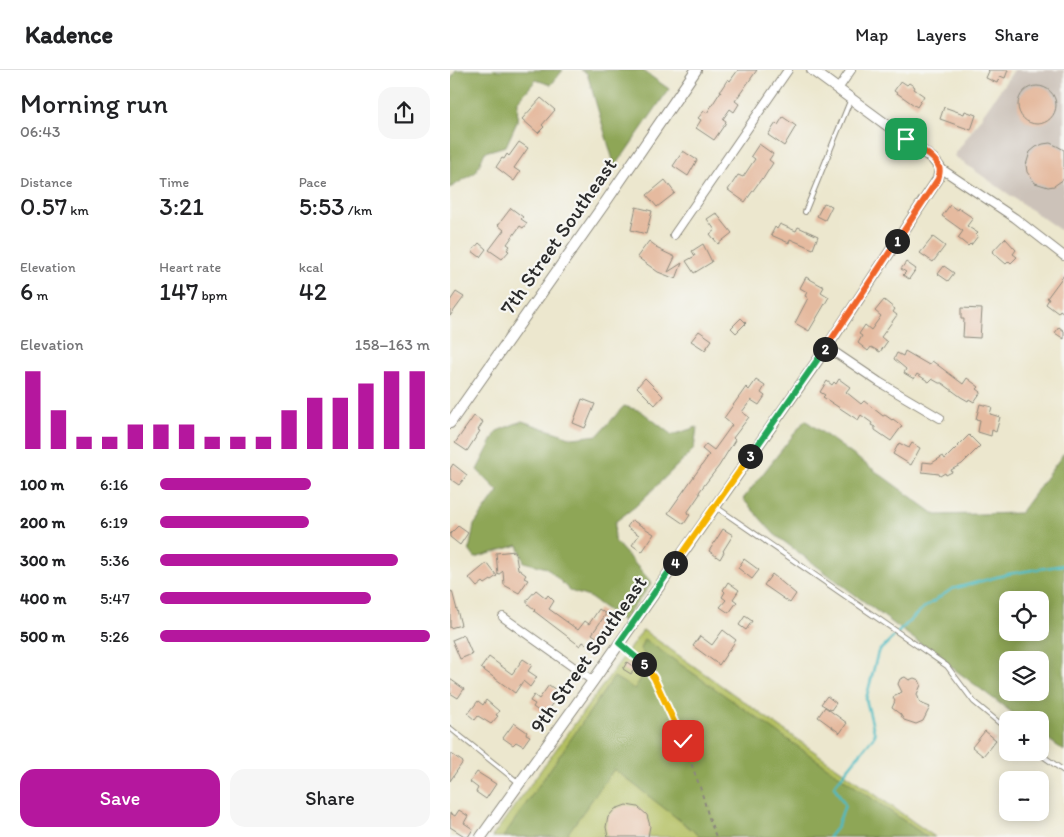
<!DOCTYPE html>
<html lang="en">
<head>
<meta charset="utf-8">
<style>
  :root { --surface:#fff; --page:#f6f6f6; --text:#202124; --muted:#757577; --line:#e0e0e0; --accent:#b5179e }
  body { margin:0; font-family:Itim,sans-serif; background:var(--page); color:var(--text); height:100vh; display:flex; flex-direction:column; font-size:19px; white-space:nowrap }
  * { box-sizing:border-box; margin:0 }
  p { font-size:16px; color:var(--muted) }
  .icon { flex:none; width:28px; height:28px; fill:none; stroke:currentColor; stroke-width:2; stroke-linecap:round; stroke-linejoin:round }
  .map { position:relative; flex:1; overflow:hidden }
  .panel { display:flex; flex-direction:column; background:var(--surface); width:450px }
  .panel>* { flex:none }
  .fabs { position:absolute; left:549px; top:521px; display:grid; gap:10px }
  .fabs a { display:grid; place-items:center; width:50px; height:50px; border-radius:10px; background:var(--surface); box-shadow:0 2px 12px #0003; font-size:25px }
  .pin { position:absolute; display:grid; place-items:center; width:42px; height:42px; color:#fff; margin:-21px; border-radius:10px; box-shadow:0 2px 8px #0006 }
  .km { position:absolute; width:25px; height:25px; margin:-12px; border-radius:50%; background:#222; color:#fff; font-size:14px; line-height:25px; text-align:center }
  .round { display:grid; place-items:center; flex:none; width:52px; height:52px; border-radius:15px; background:var(--page) }
  .head { display:flex; align-items:center; justify-content:space-between; height:85px; padding:0 20px }
  h1 { font-size:28px; font-weight:600; line-height:38px }
  .figures { display:grid; grid-template-columns:repeat(3,1fr); gap:8px; height:85px; padding:5px 20px }
  .figures div { display:grid; align-content:center }
  .figures b { font-size:25px; font-weight:600 }
  .figures small { font-size:14px; font-weight:400 }
  .figures p { font-size:14px }
  .chart { height:140px; padding:10px 20px }
  .chart p { display:flex; justify-content:space-between }
  .chart svg { width:100%; height:90px; margin-top:5px; stroke:var(--accent); stroke-width:6 }
  .primary-button { display:flex; gap:10px; margin-top:auto; padding:10px 20px }
  .primary-button a { flex:1; height:58px; border-radius:15px; background:var(--accent); color:#fff; font-size:20px; font-weight:600; line-height:58px; text-align:center }
  .primary-button a+a { background:var(--page); color:var(--text) }
  ul { padding:0 20px; list-style:none; font-size:16px }
  li { display:grid; grid-template-columns:80px 60px 1fr; align-items:center; height:38px }
  li i { height:12px; border-radius:6px; background:var(--accent) }
  header { display:flex; align-items:center; gap:30px; box-sizing:border-box; height:70px; padding:0 25px; background:var(--surface); border-bottom:1px solid var(--line) }
  header strong { font-size:24px }
  nav { display:flex; gap:28px; margin-inline-start:auto; font-size:18px }
  main { display:flex; flex:1; min-height:0 }
  .map>svg:first-child { display:block }
  .industrial { fill:#ccc2b9 }
  .green { fill:#b3bf61; stroke:#6f7546 }
  .forest { fill:#8ea657; stroke:#5c6841; fill-rule:evenodd }
  .lines { fill:none; stroke-linecap:round; stroke-linejoin:round }
  .stream { stroke:#4cbbc3; stroke-width:2.5 }
  .building { fill:#e5ba9f }
  .service-casing { stroke:#8c897c; stroke-width:6 }
  .minor-casing { stroke:#8c897c; stroke-width:10 }
  .tertiary-casing { stroke:#8c897c; stroke-width:12 }
  .path { stroke:#8c897c; stroke-width:2; stroke-dasharray:4 4; stroke-linecap:butt }
  .service { stroke:#fff; stroke-width:4 }
  .minor { stroke:#fff; stroke-width:8 }
  .tertiary { stroke:#fff; stroke-width:10 }
  .split-1-casing { stroke:#fff; stroke-width:10 }
  .split-2-casing { stroke:#fff; stroke-width:10 }
  .split-3-casing { stroke:#fff; stroke-width:10 }
  .split-4-casing { stroke:#fff; stroke-width:10 }
  .split-5-casing { stroke:#fff; stroke-width:10 }
  .split-6-casing { stroke:#fff; stroke-width:10 }
  .split-1 { stroke:#f0652b; stroke-width:6 }
  .split-2 { stroke:#f0652b; stroke-width:6 }
  .split-3 { stroke:#22a559; stroke-width:6 }
  .split-4 { stroke:#f5b400; stroke-width:6 }
  .split-5 { stroke:#22a559; stroke-width:6 }
  .split-6 { stroke:#f5b400; stroke-width:6 }
  .labels { text-anchor:middle; dominant-baseline:central; stroke-width:4.5; stroke-linejoin:round; paint-order:stroke }
  .street-label { font-size:21px; fill:#2b2b2b; stroke:#f6f6f2 }
</style>
</head>
<body>
<header>
<strong>Kadence</strong>
<nav><a>Map</a><a>Layers</a><a>Share</a></nav>
</header>
<main>
<section class="panel">
<div class="head"><div><h1>Morning run</h1><p>06:43</p></div><a class="round"><svg class="icon" aria-label="share" viewBox="0 0 24 24"><path d="M12 15V3M7 8l5-5 5 5M5 13v7h14v-7"/></svg></a></div>
<div class="figures">
<div><p>Distance</p><b>0.57<small> km</small></b></div>
<div><p>Time</p><b>3:21</b></div>
<div><p>Pace</p><b>5:53<small> /km</small></b></div>
</div>
<div class="figures">
<div><p>Elevation</p><b>6<small> m</small></b></div>
<div><p>Heart rate</p><b>147<small> bpm</small></b></div>
<div><p>kcal</p><b>42</b></div>
</div>
<div class="chart"><p><span>Elevation</span>158–163 m</p>
<svg viewBox="0 0 160 44" preserveAspectRatio="none"><path d="M5 44V6M15 44V25M25 44V38M35 44V38M45 44V32M55 44V32M65 44V32M75 44V38M85 44V38M95 44V38M105 44V25M115 44V19M125 44V19M135 44V12M145 44V6M155 44V6"/></svg>
</div>
<ul>
<li><b>100 m</b>6:16<i style="width:56%"></i></li>
<li><b>200 m</b>6:19<i style="width:55%"></i></li>
<li><b>300 m</b>5:36<i style="width:88%"></i></li>
<li><b>400 m</b>5:47<i style="width:78%"></i></li>
<li><b>500 m</b>5:26<i style="width:100%"></i></li>
</ul>
<div class="primary-button"><a>Save</a><a>Share</a></div>
</section>
<div class="map">
<svg width="614" height="767" viewBox="0 0 614 767">
  <rect width="100%" height="100%" fill="#f6f6f2"/>
  <filter id="ink" filterUnits="userSpaceOnUse"><feTurbulence type="fractalNoise" baseFrequency=".02" numOctaves="2"/><feDisplacementMap in="SourceGraphic" scale="10" xChannelSelector="R" yChannelSelector="G"/><feConvolveMatrix kernelMatrix="1 2 1 2 8 2 1 2 1" color-interpolation-filters="sRGB"/></filter>
  <filter id="wash" filterUnits="userSpaceOnUse"><feTurbulence type="fractalNoise" baseFrequency=".0096" numOctaves="4" result="noise"/><feDisplacementMap in="SourceGraphic" scale="20" xChannelSelector="R" yChannelSelector="G"/><feGaussianBlur stdDeviation="1.12" result="paint"/><feColorMatrix in="noise" values="0 0 0 0 0 0 0 0 0 0 0 0 0 0 0 0 0 1.4 0 .05"/><feComposite in="paint" operator="in"/></filter>
  <g filter="url(#wash)">
    <rect width="100%" height="100%" fill="#ece7ce"/>
    <!-- industrial -->
    <polygon class="industrial" points="564,0 614,0 614,155 610,160 504,86"/>
    <!-- green -->
    <polygon class="green" points="193,560 485,767 42,767"/>
    <!-- forest -->
    <g class="forest">
      <polygon points="6,0 113,0 101,15 86,10 68,31 67,52 56,76 35,82 26,102 0,118 0,11"/>
      <polygon points="131,0 192,0 219,19 165,97 137,3"/>
      <polygon points="174,336 191,341 222,365 247,357 244,379 186,436 165,452 164,470 202,513 173,551 139,527 120,521 97,498 74,492 68,475 25,488 19,480 24,455 48,421 27,400 47,361 72,351 123,368 148,365"/>
      <path d="M355,350L486,445L570,443L614,383V681L590,663V650H572L324,464L293,429ZM558,530H590V562H558ZM558,590H590V622H558Z"/>
      <polygon points="194,569 477,767 251,767 164,699 118,763 123,767 53,767 164,607 184,619 201,594 190,579"/>
    </g>
    <g class="lines">
      <!-- stream -->
      <polyline class="stream" points="379,767 387,757 395,735 384,716 425,665 416,629 428,582 472,539 502,519 558,504 614,495"/>
    </g>
    <g id="blocks">
      <!-- building -->
      <g class="building">
        <polygon points="288,0 307,0 285,31 289,34 284,42 280,39 273,49 276,51 275,54 264,70 246,58 251,50 248,48 254,41 257,43 271,21 270,21 278,9 280,11"/>
        <polygon points="538,0 558,0 555,8 550,6 547,13 536,8 539,1"/>
        <polygon points="451,11 457,15 459,13 465,17 464,19 474,26 467,37 444,21"/>
        <circle cx="587" cy="35" r="19"/>
        <polygon points="91,28 105,40 92,55 94,57 88,63 72,49"/>
        <polygon points="494,37 514,44 515,41 526,45 521,60 490,49"/>
        <polygon points="333,47 346,56 334,76 318,65 326,53 328,55"/>
        <polygon points="69,72 78,78 64,98 70,102 64,111 46,97 52,88 54,89 57,84 59,86"/>
        <polygon points="600,73 607,76 614,80 614,109 604,116 598,117 585,113 577,102 576,95 580,82 586,77 593,74"/>
        <polygon points="309,74 323,84 319,90 323,93 313,109 312,108 295,132 278,120 288,105 293,107 305,89 301,86"/>
        <polygon points="233,81 247,90 238,106 223,96"/>
        <polygon points="215,110 225,123 207,137 197,125"/>
        <polygon points="374,133 382,136 375,150 367,146"/>
        <polygon points="500,135 507,140 508,138 523,148 517,156 528,163 526,165 528,166 521,175 520,174 518,176 508,168 513,161 492,146"/>
        <polygon points="186,137 202,141 196,164 181,160"/>
        <polygon points="61,138 73,147 71,149 77,153 73,158 70,156 57,174 60,176 57,180 59,181 52,189 39,180 54,160 48,155"/>
        <polygon points="266,143 282,163 268,174 260,164 265,160 257,149"/>
        <polygon points="330,154 346,161 348,157 368,166 363,179 340,169 339,173 321,165 325,157 327,159"/>
        <polygon points="483,167 495,176 483,192 470,183"/>
        <polygon points="555,168 566,180 563,184 567,187 561,193 559,191 556,194 542,182"/>
        <polygon points="199,171 207,177 206,178 225,187 218,202 232,193 226,209 208,202 187,187"/>
        <polygon points="29,173 36,179 30,187 22,181"/>
        <polygon points="253,174 262,192 244,203 236,191 245,186 242,181"/>
        <polygon points="456,192 466,199 459,209 453,205 456,202 451,199"/>
        <polygon points="494,196 504,203 498,211 488,204"/>
        <polygon points="614,205 614,243 610,240 608,243 596,234 599,229 597,228"/>
        <polygon points="356,207 374,217 371,222 379,227 359,261 345,253 358,228 355,226 357,222 350,218"/>
        <polygon points="6,222 14,227 0,246 0,231"/>
        <polygon points="434,230 445,239 443,242 447,245 431,267 437,272 430,282 421,277 418,281 408,273 412,266 409,264 415,255 421,260 431,246 425,241"/>
        <polygon points="511,238 532,239 530,268 513,267 514,249 511,249"/>
        <polygon points="291,248 296,253 286,263 281,258"/>
        <polygon points="609,257 614,261 614,269 605,263"/>
        <polygon points="249,261 262,270 255,280 241,271"/>
        <polygon points="455,281 479,295 482,291 485,293 513,314 517,308 529,317 527,319 531,322 524,332 519,329 518,331 511,327 492,313 489,313 482,309 479,312 467,304 464,309 454,303 456,299 444,289 447,283 453,286"/>
        <polygon points="195,308 213,326 205,335 187,317"/>
        <polygon points="389,309 400,317 396,322 411,334 414,331 433,346 435,345 442,350 443,349 452,356 441,371 425,360 425,357 421,355 422,353 411,345 408,350 373,327 375,325 370,322 377,311 382,315 384,312 386,314"/>
        <polygon points="306,310 315,316 311,323 315,326 309,335 301,330 292,342 299,347 283,368 285,370 269,396 249,422 250,424 237,443 240,445 234,454 218,443 259,385 252,379 256,374 264,380 282,355 274,348 296,317 299,320"/>
        <polygon points="132,329 145,334 135,358 123,353"/>
        <polygon points="530,334 542,337 540,344 550,347 546,362 542,360 541,366 528,362 530,350 526,349"/>
        <polygon points="24,346 33,352 28,360 30,361 17,381 5,373"/>
        <polygon points="519,365 530,376 512,394 501,400 502,402 496,405 495,403 490,406 489,404 472,402 473,392 482,393 493,386 495,389"/>
        <polygon points="449,373 459,378 462,373 470,378 461,395 443,384"/>
        <polygon points="3,394 17,405 9,415 0,409 0,399"/>
        <polygon points="182,450 204,464 192,482 182,475 189,465 177,457"/>
        <polygon points="8,456 18,463 10,475 0,467 0,464"/>
        <polygon points="273,459 283,465 273,481 274,482 270,489 259,481"/>
        <polygon points="65,481 68,499 76,505 74,508 78,510 69,523 54,515 53,501 48,505 46,483"/>
        <polygon points="294,489 309,500 302,509 288,498"/>
        <polygon points="37,493 47,506 35,514 33,512 27,517 19,508"/>
        <polygon points="322,504 346,524 340,533 314,515"/>
        <polygon points="278,512 289,520 283,529 287,532 279,543 270,537 276,530 272,527 275,522 273,520"/>
        <polygon points="86,520 96,528 98,525 104,531 99,539 128,560 135,551 139,554 149,539 156,544 142,564 148,568 142,578 133,572 130,576 84,541 85,540 77,533 77,530"/>
        <polygon points="2,521 11,555 0,558 0,522"/>
        <polygon points="295,546 302,551 296,560 289,555"/>
        <polygon points="273,560 286,570 269,595 243,576 250,566 262,575"/>
        <polygon points="14,565 22,584 10,589 2,570"/>
        <polygon points="39,587 62,604 73,589 82,595 78,601 87,607 80,617 73,611 65,623 31,598"/>
        <polygon points="177,592 185,598 181,604 173,599"/>
        <polygon points="455,607 459,610 464,608 469,610 471,615 467,624 470,633 480,637 473,651 466,654 454,650 450,644 442,638 445,631 443,628 445,625 452,622 448,614 450,609"/>
        <polygon points="0,609 14,619 8,628 0,623"/>
        <polygon points="99,615 110,623 94,645 83,637 85,634 80,631 84,625 89,629"/>
        <polygon points="377,626 386,633 381,640 371,634"/>
        <polygon points="36,630 49,641 46,645 48,646 41,654 28,646 25,650 18,644 28,631 33,635"/>
        <polygon points="375,637 397,653 390,663 368,647"/>
        <polygon points="64,653 77,662 76,664 80,666 73,676 66,672 63,675 53,668"/>
        <polygon points="535,661 546,670 533,686 522,677"/>
        <polygon points="0,683 13,692 0,711"/>
        <polygon points="27,702 46,714 36,729 26,722 28,718 20,712"/>
        <polygon points="176,735 188,737 197,745 200,756 198,767 158,767 156,757 158,747 165,739"/>
        <polygon points="9,740 18,746 14,753 23,759 18,767 16,767 0,757 0,743 5,746"/>
      </g>
    </g>
  </g>
  <g filter="url(#ink)">
    <use href="#blocks" fill-opacity="0" stroke="#8c897c" stroke-width="1"/>
    <g class="lines">
      <defs>
        <g id="service">
          <polyline points="355,142 400,31"/>
          <polyline points="266,437 497,596 524,632 558,660"/>
          <polyline points="0,658 69,713"/>
          <polyline points="587,682 614,701"/>
        </g>
        <g id="minor">
          <polyline points="388,19 401,0"/>
          <polyline points="490,98 565,148 614,186"/>
          <polyline points="224,165 338,0"/>
          <polyline points="377,277 429,312 490,348"/>
          <polyline points="53,547 143,611"/>
        </g>
        <g id="tertiary">
          <polyline points="0,353 157,130 246,0"/>
          <polyline points="31,767 143,611 377,277 488,109 490,98 483,89 362,0"/>
        </g>
      </defs>
      <!-- service casing -->
      <use href="#service" class="service-casing"/>
      <!-- minor casing -->
      <use href="#minor" class="minor-casing"/>
      <!-- tertiary casing -->
      <use href="#tertiary" class="tertiary-casing"/>
      <!-- path -->
      <polyline class="path" points="175,578 196,596 204,608 233,671 251,720 259,748 266,767"/>
      <!-- service -->
      <use href="#service" class="service"/>
      <!-- minor -->
      <use href="#minor" class="minor"/>
      <!-- tertiary -->
      <use href="#tertiary" class="tertiary"/>
    </g>
  </g>
  <g class="lines" filter="url(#ink)">
    <defs>
      <path id="split-1" d="M447,171L488,109C489,105 491,101 489,97C484,85 466,77 456,69"/>
      <polyline id="split-2" points="375,279 447,171"/>
      <polyline id="split-3" points="300,386 375,279"/>
      <polyline id="split-4" points="225,493 300,386"/>
      <polyline id="split-5" points="194,594 169,573 225,493"/>
      <polyline id="split-6" points="194,594 204,608 233,671"/>
    </defs>
    <!-- split-1 casing -->
    <use href="#split-1" class="split-1-casing"/>
    <!-- split-2 casing -->
    <use href="#split-2" class="split-2-casing"/>
    <!-- split-3 casing -->
    <use href="#split-3" class="split-3-casing"/>
    <!-- split-4 casing -->
    <use href="#split-4" class="split-4-casing"/>
    <!-- split-5 casing -->
    <use href="#split-5" class="split-5-casing"/>
    <!-- split-6 casing -->
    <use href="#split-6" class="split-6-casing"/>
    <!-- split-1 -->
    <use href="#split-1" class="split-1"/>
    <!-- split-2 -->
    <use href="#split-2" class="split-2"/>
    <!-- split-3 -->
    <use href="#split-3" class="split-3"/>
    <!-- split-4 -->
    <use href="#split-4" class="split-4"/>
    <!-- split-5 -->
    <use href="#split-5" class="split-5"/>
    <!-- split-6 -->
    <use href="#split-6" class="split-6"/>
  </g>
  <g class="labels">
    <!-- street labels -->
    <g class="street-label">
      <text transform="translate(108 166) rotate(-55)">7th Street Southeast</text>
      <text transform="translate(138 584) rotate(-55)">9th Street Southeast</text>
    </g>
  </g>
</svg>
<div class="fabs">
<a><svg class="icon" aria-label="locate" viewBox="0 0 24 24"><circle cx="12" cy="12" r="6"/><path d="M12 2v4M12 18v4M2 12h4M18 12h4"/></svg></a>
<a><svg class="icon" aria-label="layers" viewBox="0 0 24 24"><path d="M12 4l9 5-9 5-9-5zM3 14l9 5 9-5"/></svg></a>
<a>+</a>
<a>−</a>
</div>
<div class="pin" style="left:456px;top:69px;background:#1e9e55"><svg class="icon" aria-label="arrive" viewBox="0 0 24 24"><path d="M6 21V4h12l-3 4 3 4H6"/></svg></div>
<div class="pin" style="left:233px;top:671px;background:#d93025"><svg class="icon" aria-label="check" viewBox="0 0 24 24"><path d="M5 12l5 5 9-10"/></svg></div>
<b class="km" style="left:447px;top:171px">1</b>
<b class="km" style="left:375px;top:279px">2</b>
<b class="km" style="left:300px;top:386px">3</b>
<b class="km" style="left:225px;top:493px">4</b>
<b class="km" style="left:194px;top:594px">5</b>
</div>
</main>
</body>
</html>
